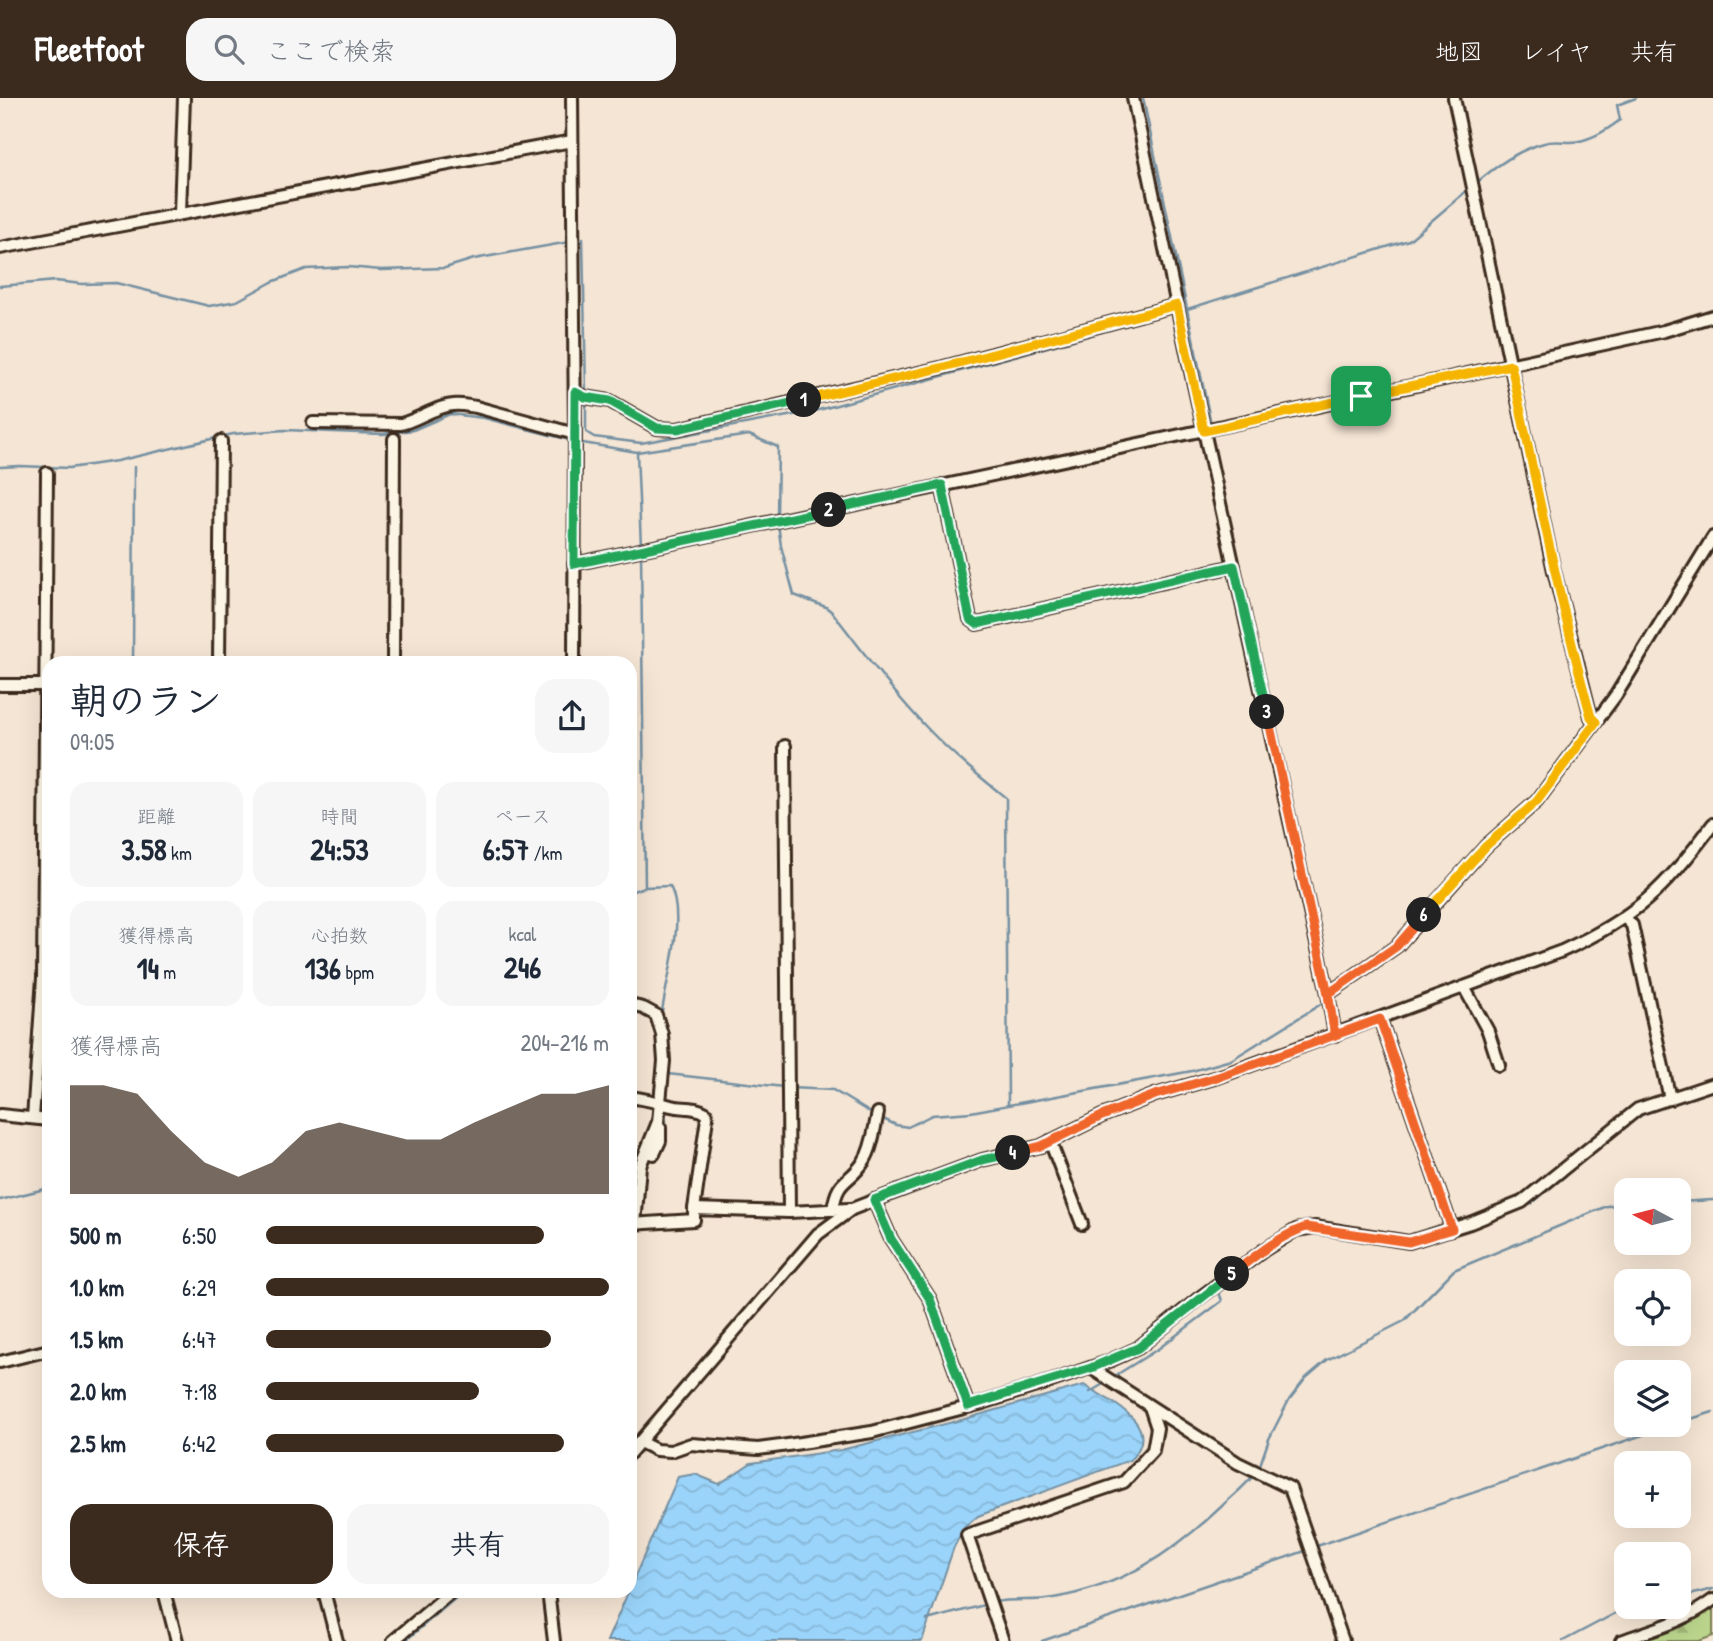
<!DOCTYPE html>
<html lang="ja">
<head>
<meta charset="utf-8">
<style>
  :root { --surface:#fff; --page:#f6f6f7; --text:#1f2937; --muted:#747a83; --accent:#3b2a1e }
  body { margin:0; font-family:"Patrick Hand","Klee One",sans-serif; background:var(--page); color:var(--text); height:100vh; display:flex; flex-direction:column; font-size:26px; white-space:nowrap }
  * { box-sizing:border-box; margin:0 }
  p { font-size:23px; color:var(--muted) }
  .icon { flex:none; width:38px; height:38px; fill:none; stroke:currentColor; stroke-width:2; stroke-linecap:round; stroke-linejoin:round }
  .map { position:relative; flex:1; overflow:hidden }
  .details { position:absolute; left:42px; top:558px; width:595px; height:942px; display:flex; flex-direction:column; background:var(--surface); border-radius:21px; box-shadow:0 7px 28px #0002 }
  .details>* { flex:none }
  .needle { width:46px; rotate:277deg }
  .tools { position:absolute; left:1614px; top:1080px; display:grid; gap:14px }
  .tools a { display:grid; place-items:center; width:77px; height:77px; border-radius:14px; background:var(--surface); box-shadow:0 7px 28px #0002; font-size:35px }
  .pin { position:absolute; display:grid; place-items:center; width:60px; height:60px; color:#fff; margin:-30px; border-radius:14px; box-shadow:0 4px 10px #0006 }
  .km { position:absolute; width:35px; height:35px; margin:-18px; border-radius:50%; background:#222; color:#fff; font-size:19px; line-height:35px; text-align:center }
  .round { display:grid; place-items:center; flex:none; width:74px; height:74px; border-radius:21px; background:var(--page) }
  .overview { display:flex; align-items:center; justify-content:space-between; height:119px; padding:0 28px }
  h1 { font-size:38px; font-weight:800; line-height:52px }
  .metrics { display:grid; grid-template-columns:repeat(3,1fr); gap:10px; height:119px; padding:7px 28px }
  .metrics div { display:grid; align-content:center; border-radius:18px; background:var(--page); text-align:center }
  .metrics b { font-size:30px; font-weight:800 }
  .metrics small { font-size:19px; font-weight:400 }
  .metrics p { font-size:19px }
  .chart { height:196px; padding:14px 28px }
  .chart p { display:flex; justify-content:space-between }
  .chart svg { width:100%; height:126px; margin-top:7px; fill:var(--accent); opacity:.7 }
  .primary-button { display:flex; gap:14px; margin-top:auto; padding:14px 28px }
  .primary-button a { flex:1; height:80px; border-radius:21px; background:var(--accent); color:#fff; font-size:28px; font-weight:800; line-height:80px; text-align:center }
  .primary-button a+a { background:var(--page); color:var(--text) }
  ul { padding:0 28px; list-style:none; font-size:23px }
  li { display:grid; grid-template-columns:112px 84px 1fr; align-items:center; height:52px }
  li i { height:18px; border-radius:9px; background:var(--accent) }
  header { display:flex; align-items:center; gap:42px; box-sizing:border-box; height:98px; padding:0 35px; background:var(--accent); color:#fff }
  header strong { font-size:33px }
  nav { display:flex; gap:38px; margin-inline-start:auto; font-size:24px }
  .search { width:490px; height:63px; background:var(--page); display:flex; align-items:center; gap:18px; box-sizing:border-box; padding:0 24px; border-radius:21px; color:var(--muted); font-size:26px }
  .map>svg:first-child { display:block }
  .forest { fill:url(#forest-firs); stroke:#7b8055; stroke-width:2 }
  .water { fill:url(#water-waves); stroke:#7490a2; stroke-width:2 }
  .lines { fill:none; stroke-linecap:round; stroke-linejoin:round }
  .stream { stroke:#7490a2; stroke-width:2.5 }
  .minor-casing { stroke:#3b2a1e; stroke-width:16 }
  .minor { stroke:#fcf5e5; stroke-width:10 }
  .split-1-casing { stroke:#fff; stroke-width:14 }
  .split-2-casing { stroke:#fff; stroke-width:14 }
  .split-3-casing { stroke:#fff; stroke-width:14 }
  .split-4-casing { stroke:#fff; stroke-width:14 }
  .split-5-casing { stroke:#fff; stroke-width:14 }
  .split-6-casing { stroke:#fff; stroke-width:14 }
  .split-7-casing { stroke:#fff; stroke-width:14 }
  .split-1 { stroke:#f5b400; stroke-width:9 }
  .split-2 { stroke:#22a559; stroke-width:9 }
  .split-3 { stroke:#22a559; stroke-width:9 }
  .split-4 { stroke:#f0652b; stroke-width:9 }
  .split-5 { stroke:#22a559; stroke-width:9 }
  .split-6 { stroke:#f0652b; stroke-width:9 }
  .split-7 { stroke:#f5b400; stroke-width:9 }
</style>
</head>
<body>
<header>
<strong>Fleetfoot</strong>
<div class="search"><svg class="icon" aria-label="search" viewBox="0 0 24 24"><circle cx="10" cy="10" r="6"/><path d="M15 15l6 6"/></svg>ここで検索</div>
<nav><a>地図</a><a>レイヤ</a><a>共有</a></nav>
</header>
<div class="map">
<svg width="1713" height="1543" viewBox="0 0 1713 1543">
  <defs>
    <pattern id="forest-firs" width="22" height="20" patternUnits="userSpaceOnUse" patternTransform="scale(1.75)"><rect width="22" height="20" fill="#bbd58c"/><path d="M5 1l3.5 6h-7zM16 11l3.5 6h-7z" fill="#a2b778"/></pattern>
    <pattern id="water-waves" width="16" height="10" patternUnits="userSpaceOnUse" patternTransform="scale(1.75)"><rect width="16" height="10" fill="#9ad4fa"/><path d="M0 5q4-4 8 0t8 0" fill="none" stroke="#86b6d6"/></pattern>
  </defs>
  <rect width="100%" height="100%" fill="#f5e5d4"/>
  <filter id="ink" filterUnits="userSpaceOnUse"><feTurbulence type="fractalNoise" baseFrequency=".0143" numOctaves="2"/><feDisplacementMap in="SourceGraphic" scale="14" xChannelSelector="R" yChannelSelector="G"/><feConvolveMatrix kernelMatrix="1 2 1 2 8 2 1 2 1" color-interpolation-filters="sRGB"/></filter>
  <g filter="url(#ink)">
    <!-- forest -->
    <polygon class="forest" points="1713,1511 1713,1538 1699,1543 1632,1543 1682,1526"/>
    <!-- water -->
    <path class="water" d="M1084,1287C1109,1303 1166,1327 1130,1362L978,1418L964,1430L954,1449L922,1543H607L678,1379L695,1376L719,1386L751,1365L841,1352L961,1322Z"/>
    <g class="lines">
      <!-- stream -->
      <g class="stream">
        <polyline points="1143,0 1211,326"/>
        <path d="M1475,86C1496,68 1518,52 1544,45C1553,42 1562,44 1571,44C1590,43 1606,33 1620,22L1617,7L1636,0"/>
        <polyline points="583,140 586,297"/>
        <polyline points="0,188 56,183 82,186 116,185 209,208 237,203 272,184 306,171 348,169 381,172 445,170 474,161 569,144"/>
        <polyline points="1181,213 1409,142 1470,90"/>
        <polyline points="586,304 586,334 594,339 641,345 815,313 1175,214"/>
        <polyline points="577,344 637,354 749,337 778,349 777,419"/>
        <polyline points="637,354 641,448"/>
        <polyline points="0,369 20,368 69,370 117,363 233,336 285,332 383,336 413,332 450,316 484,320 570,342"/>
        <path d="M778,426L781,448L794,497L826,509L833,515C864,555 894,596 929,632C953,657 979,678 1006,700L1008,1006"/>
        <path d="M641,454L645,789L670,788C687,823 665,883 661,921"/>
        <polyline points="1701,468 1713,451"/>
        <polyline points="133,565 134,369"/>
        <polyline points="0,593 42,594"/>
        <polyline points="1600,627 1629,589 1665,528"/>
        <polyline points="1505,739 1539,708"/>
        <polyline points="630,790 633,793 645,789"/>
        <polyline points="1405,846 1426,823"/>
        <polyline points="1332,900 1398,853"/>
        <polyline points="668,976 784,989"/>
        <polyline points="790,990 833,992 874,1017"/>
        <polyline points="881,1020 896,1027 908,1029 932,1017 971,1014 1192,973 1231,962 1326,903"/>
        <polyline points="665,1031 666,1010"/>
        <polyline points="630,1056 641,1057"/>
        <polyline points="0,1102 49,1090"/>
        <polyline points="1678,1104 1713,1102"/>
        <polyline points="1476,1128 1531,1106 1628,1026 1644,1016 1713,993"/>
        <polyline points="1309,1135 1396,1147"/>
        <polyline points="1406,1149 1422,1147 1467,1132"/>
        <polyline points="1261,1161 1297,1138"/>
        <polyline points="1113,1279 1158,1251 1222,1203 1219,1194 1244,1173"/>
        <polyline points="1090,1294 1105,1285"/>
        <polyline points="1678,1325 1713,1314"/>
        <polyline points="1259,1370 1269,1341 1289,1302 1306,1280 1327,1262 1404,1223 1454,1172 1607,1108 1626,1107"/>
        <polyline points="1314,1449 1675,1326"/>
        <polyline points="1678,1500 1713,1491"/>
        <path d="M995,1504C1014,1500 1034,1504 1054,1500C1122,1488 1171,1456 1221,1409C1232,1398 1246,1388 1255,1375"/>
        <polyline points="927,1522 988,1506"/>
        <polyline points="405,1543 464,1493"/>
        <polyline points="1042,1543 1308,1452"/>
        <polyline points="1563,1543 1616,1515 1643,1508"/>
      </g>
      <defs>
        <g id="minor">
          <polyline points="572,0 575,336 574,565"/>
          <polyline points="1133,0 1190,269 1328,896 1335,937"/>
          <polyline points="1454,0 1554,473 1591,619 1596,624"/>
          <polyline points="180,115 184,0"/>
          <polyline points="0,150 572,43"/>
          <polyline points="575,294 585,299 610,303 657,330 677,331 940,270 1177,207"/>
          <path d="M313,325L401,326C418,322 436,308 453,307C461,306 468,308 476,309L575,336"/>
          <polyline points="942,387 970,521 977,526 1234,468"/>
          <polyline points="574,466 1435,283 1664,233 1713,218"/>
          <polyline points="219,565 221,343"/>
          <polyline points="393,565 394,341"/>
          <polyline points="0,587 49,587"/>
          <polyline points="785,648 789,1114"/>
          <polyline points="1625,820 1632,827 1670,1001"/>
          <polyline points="1464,889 1488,933 1499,967"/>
          <polyline points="1328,896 1397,848 1486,748 1537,703 1616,597 1713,439"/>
          <polyline points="630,907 643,910 656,917 662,936 664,963 658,1024 640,1068 635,1126"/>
          <polyline points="1380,921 1452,1131"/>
          <path d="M630,999C645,1001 657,1004 671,1008C683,1011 695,1008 706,1015L707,1020L694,1111"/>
          <polyline points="0,1017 49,1022"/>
          <polyline points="33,1020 43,880 47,375"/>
          <polyline points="1050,1043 1082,1126"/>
          <polyline points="647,1054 654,1056 660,1043 660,1029"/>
          <polyline points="874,1102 891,1141 930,1201 968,1308"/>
          <path d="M833,1112C837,1079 850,1086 864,1063C873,1049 874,1030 878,1015"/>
          <polyline points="631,1126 694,1122 694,1111 789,1114 849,1111"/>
          <polyline points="0,1264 49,1252"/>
          <polyline points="1091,1270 1238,1365 1290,1390 1343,1543"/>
          <polyline points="640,1344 656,1352 671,1353 691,1346 758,1351 781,1348 872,1334 979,1306 1049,1284 1107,1264 1138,1250 1198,1201 1264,1152 1296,1132 1315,1129 1409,1144 1470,1125 1522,1104 1638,1011 1713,986"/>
          <path d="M630,1355L818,1136L852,1111L888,1097L982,1062L1041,1048L1102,1018L1155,997L1221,978L1562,853C1635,820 1666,790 1713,726"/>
          <polyline points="164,1493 177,1543"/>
          <polyline points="324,1493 337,1543"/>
          <polyline points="548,1493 554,1543"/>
          <polyline points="393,1543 452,1493"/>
          <polyline points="1003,1543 967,1437 1124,1384 1153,1352 1157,1330 1150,1309"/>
          <path d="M1621,1543C1654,1531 1684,1524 1713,1502"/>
        </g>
      </defs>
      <!-- minor casing -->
      <use href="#minor" class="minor-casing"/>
      <!-- minor -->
      <use href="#minor" class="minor"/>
    </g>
  </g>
  <g class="lines" filter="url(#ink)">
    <defs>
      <polyline id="split-1" points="804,302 940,270 1177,207 1204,333 1361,298"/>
      <polyline id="split-2" points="804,302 677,331 657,330 610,303 585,299 575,294 574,466 829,412"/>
      <polyline id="split-3" points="829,412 942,387 970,521 977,526 1234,468 1267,614"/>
      <polyline id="split-4" points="1013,1055 1041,1048 1102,1018 1155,997 1221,978 1335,937 1328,896 1267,614"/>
      <polyline id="split-5" points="1013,1055 982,1062 874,1102 891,1141 930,1201 968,1308 1091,1270 1138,1250 1232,1176"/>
      <path id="split-6" d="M1232,1176C1254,1159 1279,1138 1306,1129L1409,1144L1452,1131L1380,921L1335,937L1328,896L1397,848L1424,817"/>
      <path id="split-7" d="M1361,298L1511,267C1536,384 1559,503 1591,619L1596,624L1537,703L1486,748L1424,817"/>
    </defs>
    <!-- split-1 casing -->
    <use href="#split-1" class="split-1-casing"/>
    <!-- split-2 casing -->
    <use href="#split-2" class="split-2-casing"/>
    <!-- split-3 casing -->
    <use href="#split-3" class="split-3-casing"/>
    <!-- split-4 casing -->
    <use href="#split-4" class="split-4-casing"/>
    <!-- split-5 casing -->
    <use href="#split-5" class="split-5-casing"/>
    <!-- split-6 casing -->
    <use href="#split-6" class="split-6-casing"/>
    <!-- split-7 casing -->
    <use href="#split-7" class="split-7-casing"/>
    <!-- split-1 -->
    <use href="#split-1" class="split-1"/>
    <!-- split-2 -->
    <use href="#split-2" class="split-2"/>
    <!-- split-3 -->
    <use href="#split-3" class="split-3"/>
    <!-- split-4 -->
    <use href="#split-4" class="split-4"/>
    <!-- split-5 -->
    <use href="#split-5" class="split-5"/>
    <!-- split-6 -->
    <use href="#split-6" class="split-6"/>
    <!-- split-7 -->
    <use href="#split-7" class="split-7"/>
  </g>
</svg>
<div class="tools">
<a><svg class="needle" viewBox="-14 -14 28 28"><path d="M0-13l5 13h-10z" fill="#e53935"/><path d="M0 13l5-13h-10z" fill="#747a83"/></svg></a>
<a><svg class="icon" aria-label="locate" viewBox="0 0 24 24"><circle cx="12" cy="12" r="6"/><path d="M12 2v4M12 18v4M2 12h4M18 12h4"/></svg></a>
<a><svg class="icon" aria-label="layers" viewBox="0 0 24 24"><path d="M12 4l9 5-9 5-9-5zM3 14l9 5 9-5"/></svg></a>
<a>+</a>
<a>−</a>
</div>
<div class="pin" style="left:1361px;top:298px;background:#1e9e55"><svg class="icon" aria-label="arrive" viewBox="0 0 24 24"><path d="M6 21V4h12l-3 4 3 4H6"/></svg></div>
<b class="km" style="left:804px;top:302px">1</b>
<b class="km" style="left:829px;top:412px">2</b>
<b class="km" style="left:1267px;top:614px">3</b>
<b class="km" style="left:1013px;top:1055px">4</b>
<b class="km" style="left:1232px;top:1176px">5</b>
<b class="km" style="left:1424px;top:817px">6</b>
<section class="details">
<div class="overview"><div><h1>朝のラン</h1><p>09:05</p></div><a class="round"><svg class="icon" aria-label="share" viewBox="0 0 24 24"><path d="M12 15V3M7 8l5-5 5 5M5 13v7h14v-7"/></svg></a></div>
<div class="metrics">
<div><p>距離</p><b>3.58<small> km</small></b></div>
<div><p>時間</p><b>24:53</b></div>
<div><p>ペース</p><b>6:57<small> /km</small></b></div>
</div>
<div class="metrics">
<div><p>獲得標高</p><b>14<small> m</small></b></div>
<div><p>心拍数</p><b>136<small> bpm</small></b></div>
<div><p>kcal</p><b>246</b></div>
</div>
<div class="chart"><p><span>獲得標高</span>204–216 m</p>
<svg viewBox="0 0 160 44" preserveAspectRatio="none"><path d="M0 44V6L10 6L20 9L30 22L40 33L50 38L60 33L70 22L80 19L90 22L100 25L110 25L120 19L130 14L140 9L150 9L160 6V44z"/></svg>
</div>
<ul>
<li><b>500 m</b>6:50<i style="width:81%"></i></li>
<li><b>1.0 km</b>6:29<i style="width:100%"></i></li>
<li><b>1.5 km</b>6:47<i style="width:83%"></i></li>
<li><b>2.0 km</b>7:18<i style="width:62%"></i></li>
<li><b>2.5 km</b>6:42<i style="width:87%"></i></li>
</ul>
<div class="primary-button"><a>保存</a><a>共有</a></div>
</section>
</div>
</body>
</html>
